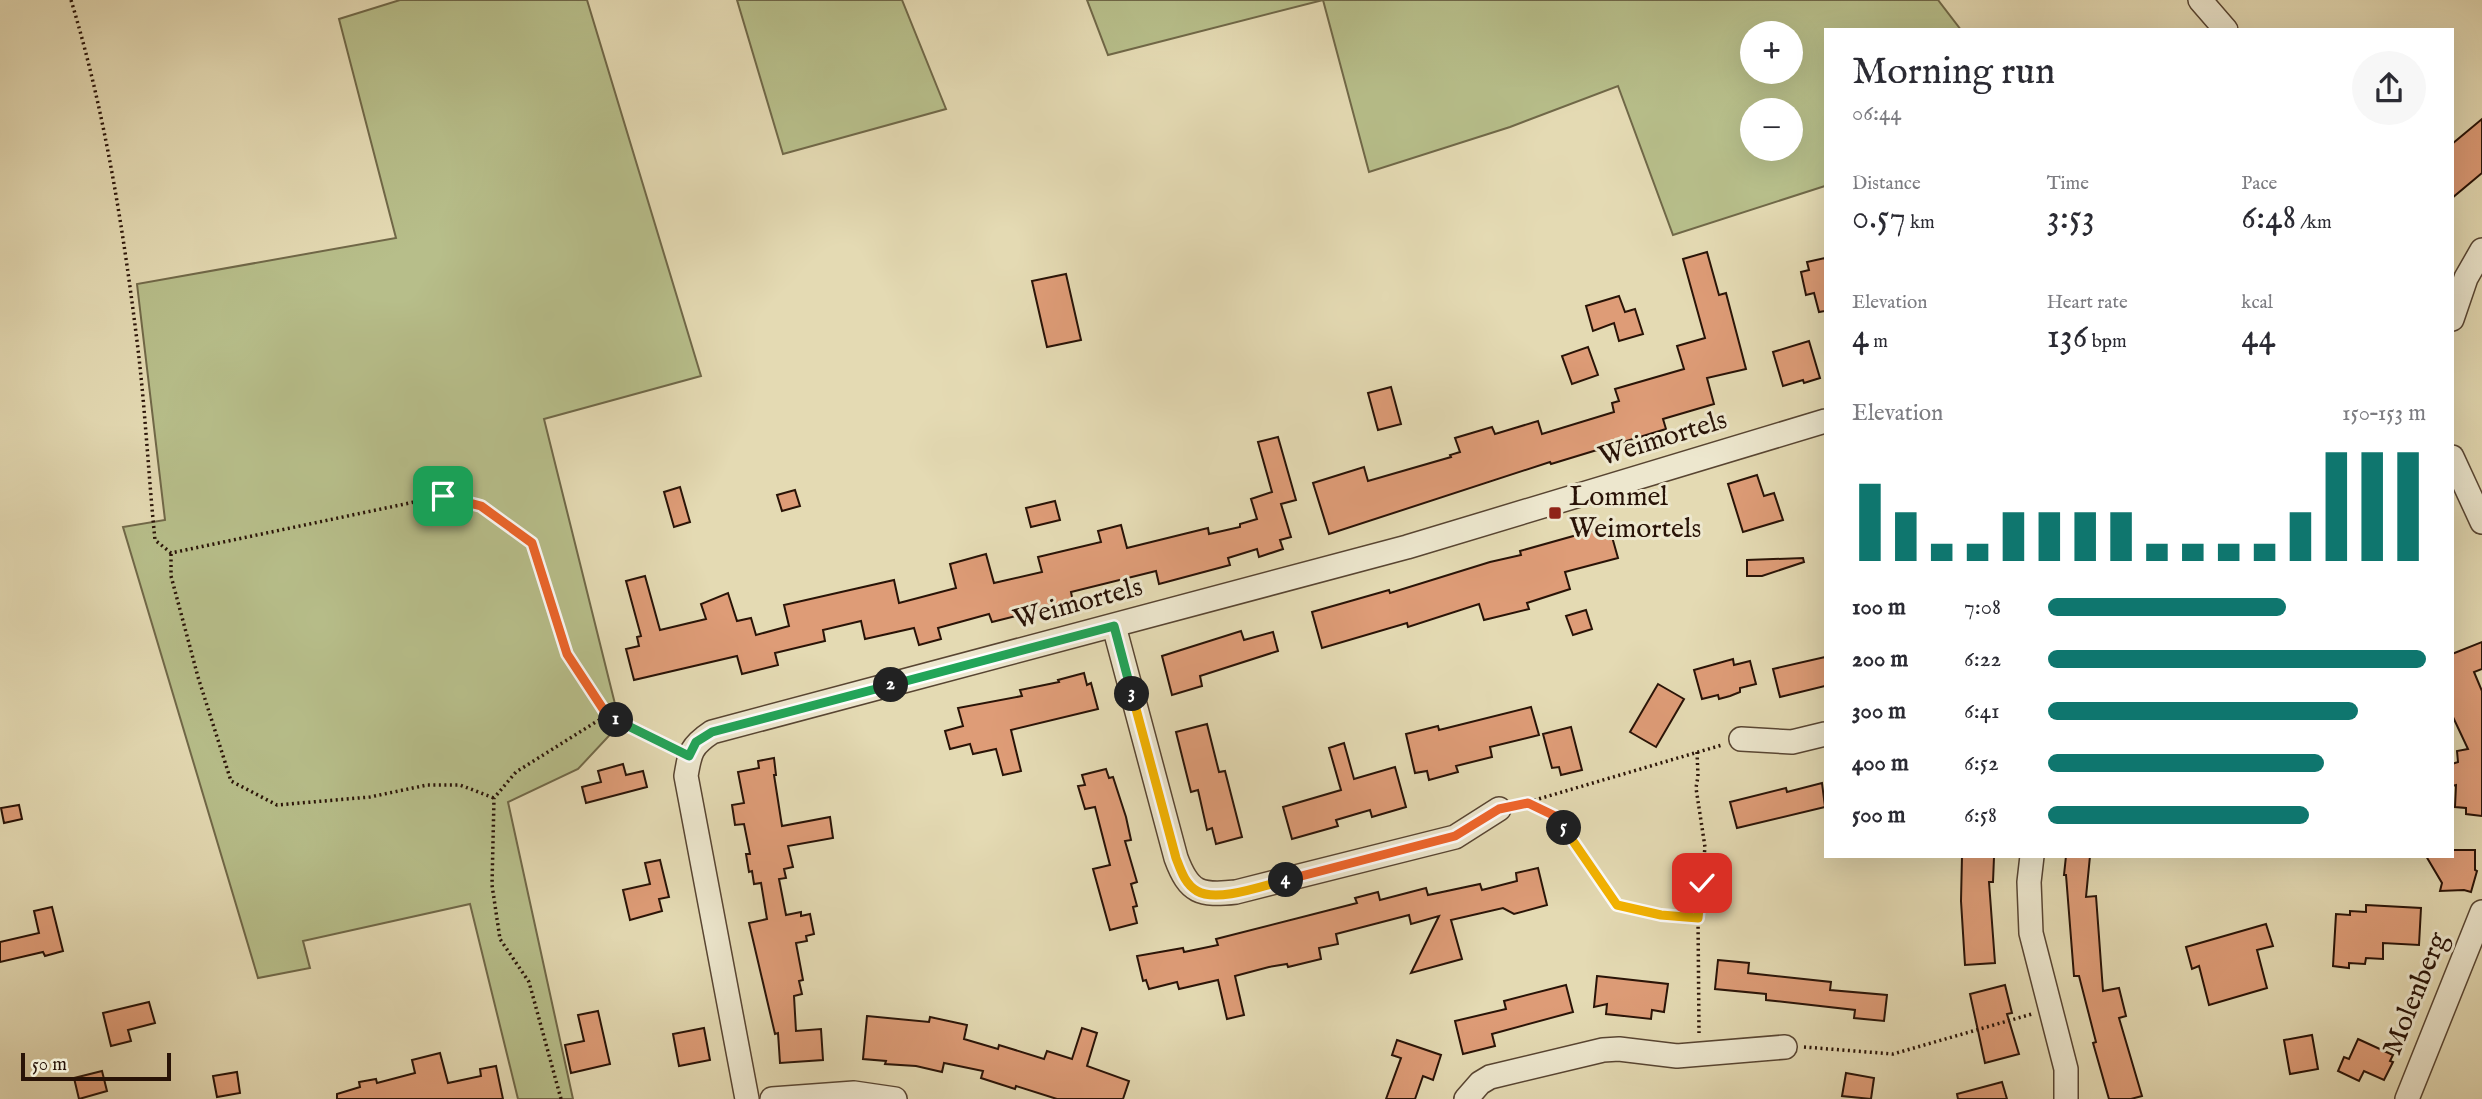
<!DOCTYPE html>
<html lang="en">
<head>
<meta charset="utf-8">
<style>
  :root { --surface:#fff; --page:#f7f7f7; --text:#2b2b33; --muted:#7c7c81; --accent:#0f766e }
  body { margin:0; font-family:"IM FELL English",serif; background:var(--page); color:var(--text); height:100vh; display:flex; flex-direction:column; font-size:26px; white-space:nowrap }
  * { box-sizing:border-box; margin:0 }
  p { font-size:23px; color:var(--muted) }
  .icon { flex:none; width:38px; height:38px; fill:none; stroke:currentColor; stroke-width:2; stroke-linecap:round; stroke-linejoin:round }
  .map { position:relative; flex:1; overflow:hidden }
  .sheet { position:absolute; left:1824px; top:28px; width:630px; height:830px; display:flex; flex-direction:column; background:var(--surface); border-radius:0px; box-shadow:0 7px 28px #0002 }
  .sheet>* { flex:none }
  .fabs { position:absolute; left:1740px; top:21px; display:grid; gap:14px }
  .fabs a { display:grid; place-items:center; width:63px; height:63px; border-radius:50%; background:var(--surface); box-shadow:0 7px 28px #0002; font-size:35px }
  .scale { position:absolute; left:21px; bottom:18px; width:150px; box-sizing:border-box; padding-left:7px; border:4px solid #291307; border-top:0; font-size:19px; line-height:24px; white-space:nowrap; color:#291307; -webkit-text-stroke:5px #ede7ce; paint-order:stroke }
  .pin { position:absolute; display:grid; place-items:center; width:60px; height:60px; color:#fff; margin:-30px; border-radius:14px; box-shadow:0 4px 10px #0006 }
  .km { position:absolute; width:35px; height:35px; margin:-18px; border-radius:50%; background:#222; color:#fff; font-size:19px; line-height:35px; text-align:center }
  .round { display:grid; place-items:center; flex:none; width:74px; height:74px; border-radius:37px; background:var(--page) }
  .head { display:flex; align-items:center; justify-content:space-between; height:119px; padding:0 28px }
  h1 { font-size:38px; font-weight:600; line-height:52px }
  .stats { display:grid; grid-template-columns:repeat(3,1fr); gap:10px; height:119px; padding:7px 28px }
  .stats div { display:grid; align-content:center }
  .stats b { font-size:35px; font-weight:600 }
  .stats small { font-size:19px; font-weight:400 }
  .stats p { font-size:19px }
  .chart { height:196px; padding:14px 28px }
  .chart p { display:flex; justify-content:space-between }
  .chart svg { width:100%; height:126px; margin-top:7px; stroke:var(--accent); stroke-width:6 }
  ul { padding:0 28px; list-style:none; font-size:23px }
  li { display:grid; grid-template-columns:112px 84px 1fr; align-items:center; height:52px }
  li i { height:18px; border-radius:9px; background:var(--accent) }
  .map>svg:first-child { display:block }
  .green { fill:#b7be8a; stroke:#706848; stroke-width:2; fill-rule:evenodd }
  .building { fill:#de9c77; stroke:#291307; stroke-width:2 }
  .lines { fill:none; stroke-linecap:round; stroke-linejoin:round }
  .minor-casing { stroke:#584532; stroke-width:26 }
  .path { stroke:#291307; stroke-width:3.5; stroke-dasharray:2 3.5; stroke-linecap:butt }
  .minor { stroke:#ede7ce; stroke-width:23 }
  .split-1-casing { stroke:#fff; stroke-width:14 }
  .split-2-casing { stroke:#fff; stroke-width:14 }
  .split-3-casing { stroke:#fff; stroke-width:14 }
  .split-4-casing { stroke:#fff; stroke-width:14 }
  .split-5-casing { stroke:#fff; stroke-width:14 }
  .split-6-casing { stroke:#fff; stroke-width:14 }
  .split-1 { stroke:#f0652b; stroke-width:9 }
  .split-2 { stroke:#22a559; stroke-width:9 }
  .split-3 { stroke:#22a559; stroke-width:9 }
  .split-4 { stroke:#f5b400; stroke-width:9 }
  .split-5 { stroke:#f0652b; stroke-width:9 }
  .split-6 { stroke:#f5b400; stroke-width:9 }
  .poi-dot { fill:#8f2418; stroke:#ede7ce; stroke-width:2.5 }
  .labels { text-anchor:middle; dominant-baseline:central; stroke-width:6; stroke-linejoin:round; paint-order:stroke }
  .street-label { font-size:28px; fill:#291307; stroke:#ede7ce }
  .poi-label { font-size:28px; fill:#291307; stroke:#ede7ce; text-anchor:start }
</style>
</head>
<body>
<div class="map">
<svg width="2482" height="1099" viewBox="0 0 2482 1099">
  <rect width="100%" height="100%" fill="#e4dab3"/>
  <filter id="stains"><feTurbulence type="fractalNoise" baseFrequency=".00286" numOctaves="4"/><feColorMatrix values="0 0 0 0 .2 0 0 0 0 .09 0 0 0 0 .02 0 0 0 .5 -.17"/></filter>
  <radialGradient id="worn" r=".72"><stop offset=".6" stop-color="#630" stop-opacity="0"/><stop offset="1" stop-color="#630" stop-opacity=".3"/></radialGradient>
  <!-- green -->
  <g class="green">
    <polygon points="400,0 587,0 701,376 544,419 620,724 578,769 508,802 573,1099 518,1099 470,904 303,941 310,968 258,978 123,527 165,520 137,284 396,238 339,19"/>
    <polygon points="737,0 902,0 946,109 783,154"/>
    <path d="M1087,0H1938L1961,30H1825V186L1673,235L1618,86L1510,127L1369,172L1323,0L1108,55ZM1752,33H1790V72H1752ZM1752,110H1790V149H1752Z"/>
  </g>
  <!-- building -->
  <g class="building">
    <polygon points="2482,119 2482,173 2452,198 2452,144"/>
    <polygon points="1707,252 1719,295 1726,293 1746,369 1707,378 1714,404 1663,419 1666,429 1551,464 1550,462 1329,534 1313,483 1364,467 1368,481 1451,457 1450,455 1460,452 1455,438 1492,427 1495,434 1538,421 1542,434 1614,412 1612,403 1619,401 1615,389 1684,369 1677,346 1705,338 1683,259"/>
    <polygon points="1825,258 1825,311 1819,312 1814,293 1806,295 1801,272 1809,270 1807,262"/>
    <polygon points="1066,274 1081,340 1047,347 1032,281"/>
    <polygon points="1619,296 1625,312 1635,309 1643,334 1619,341 1614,323 1593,331 1586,306"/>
    <polygon points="1809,341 1820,378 1804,383 1803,380 1783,386 1773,352"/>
    <polygon points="1588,347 1598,375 1572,384 1562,356"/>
    <polygon points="1391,387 1401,424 1378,430 1368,393"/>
    <polygon points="1278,437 1296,500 1281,504 1291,537 1280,540 1283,549 1259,557 1257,549 1228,558 1230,565 1159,584 1156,571 1071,592 1073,602 992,622 989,614 938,628 941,639 919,645 914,628 865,639 861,621 823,630 825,641 775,653 778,665 742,674 737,656 634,680 626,649 639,646 637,637 641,636 626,581 645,576 660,630 706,619 701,604 728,593 737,621 751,618 756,635 789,626 784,605 894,580 899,603 956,588 950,564 986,554 994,583 1042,572 1038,557 1101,542 1098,531 1121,525 1127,548 1208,528 1209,534 1240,527 1240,524 1257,519 1251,499 1272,492 1258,442"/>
    <polygon points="1757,475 1764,496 1774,493 1783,520 1743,532 1728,484"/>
    <polygon points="680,487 690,522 674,527 664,492"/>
    <polygon points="795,490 800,506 782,511 777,495"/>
    <polygon points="1055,501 1060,520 1031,527 1026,508"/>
    <polygon points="1609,526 1618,558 1565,572 1570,589 1527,603 1529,609 1484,620 1479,604 1408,627 1407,623 1322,648 1312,612 1389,590 1390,593 1490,562 1521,555 1520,551"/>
    <polygon points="1803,558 1804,562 1762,576 1747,576 1747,560"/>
    <polygon points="1586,610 1592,629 1573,635 1566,616"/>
    <polygon points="1241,631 1244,640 1273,632 1278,651 1200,676 1202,686 1172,695 1162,656"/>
    <polygon points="2482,642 2482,669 2474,672 2482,691 2482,816 2466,814 2466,808 2455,807 2456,785 2452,786 2452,764 2458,762 2457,751 2468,749 2452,715 2452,654"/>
    <polygon points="1825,657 1825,686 1780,697 1773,669"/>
    <polygon points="1733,659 1734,665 1750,661 1756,684 1740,688 1740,692 1730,696 1719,699 1718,695 1702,699 1694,670"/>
    <polygon points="1084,673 1087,685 1091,683 1098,709 1011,730 1021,771 1003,775 996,749 973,754 970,744 950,749 945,731 963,726 958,708 1022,696 1020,690 1059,682 1058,680"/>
    <polygon points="1658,684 1684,699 1656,747 1630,732"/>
    <polygon points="1531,707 1539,735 1490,747 1492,757 1456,766 1458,772 1429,780 1427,771 1415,773 1406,734 1438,726 1439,730"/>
    <polygon points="1207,724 1219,772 1225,771 1242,837 1216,844 1212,828 1207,830 1198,790 1191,792 1176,732"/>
    <polygon points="1571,727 1582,770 1561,775 1559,767 1552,768 1543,734"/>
    <polygon points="1344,743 1354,779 1395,767 1406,807 1372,817 1370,810 1336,820 1338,826 1292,839 1283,807 1341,790 1329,748"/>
    <polygon points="774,758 776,775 774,775 782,826 830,817 833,838 788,846 793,867 784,869 786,878 779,879 786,915 801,912 801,916 810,914 814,934 806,936 807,941 796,943 803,980 799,981 802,994 794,996 796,1031 821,1029 823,1060 780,1063 778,1033 775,1034 749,923 767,919 761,883 754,884 752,871 749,872 746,854 750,854 744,824 735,825 732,805 744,803 738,772 759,768 758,761"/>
    <polygon points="623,764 626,775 643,771 647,787 586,803 582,787 601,782 598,771"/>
    <polygon points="1106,769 1109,778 1113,777 1126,817 1131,840 1125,841 1137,882 1131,884 1137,906 1133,907 1137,923 1110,930 1093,869 1110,865 1095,807 1085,809 1078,786 1085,785 1082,775"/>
    <polygon points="1822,783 1825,807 1737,828 1730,802 1786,788 1787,792"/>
    <polygon points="19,805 22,819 4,823 1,808"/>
    <polygon points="2452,850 2475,850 2475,870 2477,871 2471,892 2464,890 2440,891 2442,883 2426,856 2452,856"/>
    <polygon points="1962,856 1994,857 1993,882 1989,882 1995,963 1965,965 1961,901"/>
    <polygon points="2066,856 2090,856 2086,897 2096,896 2103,991 2119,988 2126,1016 2119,1018 2142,1096 2131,1099 2109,1099 2093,1043 2096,1042 2079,976 2074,976 2066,875 2064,875"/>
    <polygon points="660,860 669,897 659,899 662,911 630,920 623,890 650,884 645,863"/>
    <polygon points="1538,868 1547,905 1514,914 1503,908 1451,920 1462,959 1411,973 1439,916 1411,924 1409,915 1336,934 1338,944 1319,948 1321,959 1288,967 1287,964 1269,967 1235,976 1244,1015 1227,1019 1218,980 1179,989 1177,982 1149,989 1146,980 1143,981 1137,956 1183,948 1184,952 1218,945 1216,939 1357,903 1355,898 1378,892 1380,900 1426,888 1428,895 1480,884 1482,890 1517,881 1516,873"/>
    <polygon points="2366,905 2421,908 2419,945 2383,943 2383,959 2366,958 2365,964 2349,963 2349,968 2333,966 2336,914 2350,915 2350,911 2366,912"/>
    <polygon points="52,907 63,951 45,956 43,952 0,962 0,942 39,933 34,911"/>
    <polygon points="2266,924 2273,946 2257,950 2267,988 2209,1005 2199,966 2192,969 2186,947"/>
    <polygon points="1718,960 1749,963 1748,973 1831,982 1830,990 1887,995 1884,1021 1854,1018 1855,1010 1766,1000 1766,994 1715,989"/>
    <polygon points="1597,976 1668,984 1664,1012 1652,1010 1651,1019 1606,1014 1607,1004 1594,1007"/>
    <polygon points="1566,985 1573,1012 1492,1034 1495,1046 1463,1054 1455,1021 1506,1009 1504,1001"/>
    <polygon points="2005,985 2012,1013 2007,1014 2019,1054 1985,1063 1970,994"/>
    <polygon points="149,1002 155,1023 128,1030 131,1041 111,1046 103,1013"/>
    <polygon points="598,1011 610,1064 571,1073 565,1045 584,1041 578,1015"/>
    <polygon points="867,1016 929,1022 930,1017 967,1025 964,1039 998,1049 999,1045 1044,1059 1047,1051 1072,1059 1082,1028 1097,1033 1087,1066 1129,1081 1123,1099 1057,1099 1016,1086 1015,1089 981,1078 983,1071 944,1063 942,1072 916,1066 885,1064 886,1061 863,1059"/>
    <polygon points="704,1028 710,1060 679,1066 673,1034"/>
    <polygon points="2312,1035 2318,1069 2290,1074 2284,1040"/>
    <polygon points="2358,1039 2393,1055 2390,1061 2393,1062 2384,1080 2364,1071 2359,1081 2338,1071 2344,1057 2349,1059"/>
    <polygon points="1397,1040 1441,1055 1433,1080 1423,1076 1415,1099 1386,1099 1401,1058 1392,1055"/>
    <polygon points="440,1053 448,1083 481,1076 480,1069 496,1066 503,1099 337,1099 337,1094 360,1087 359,1082 376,1079 377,1083 415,1073 412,1060"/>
    <polygon points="102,1071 107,1091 79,1099 74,1078"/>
    <polygon points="237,1072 240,1093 217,1097 213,1076"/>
    <polygon points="1846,1073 1874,1078 1871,1099 1842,1096"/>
    <polygon points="2002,1082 2007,1099 1958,1099 1957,1094"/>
  </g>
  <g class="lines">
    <defs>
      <g id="minor">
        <polyline points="2200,0 2226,30"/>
        <polyline points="2452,319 2466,278 2482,250"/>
        <polyline points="2452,457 2482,522"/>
        <path d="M1114,626L1176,858C1189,893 1200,896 1236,892L1455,837L1499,809"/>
        <polyline points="1741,739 1792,742 1825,734"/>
        <polyline points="2032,856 2029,882 2031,933 2066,1069 2066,1099"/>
        <path d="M747,1099L686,776C690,752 691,746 712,732L1407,547L1825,421"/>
        <polyline points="772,1099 854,1093 895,1099"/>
        <polyline points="1466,1099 1480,1083 1490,1077 1603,1050 1619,1049 1677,1056 1785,1047"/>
        <polyline points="2407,1099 2482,912"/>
      </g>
    </defs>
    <!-- minor casing -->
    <use href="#minor" class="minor-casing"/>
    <!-- path -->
    <g class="path">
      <path d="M71,0C104,109 122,221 136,333C145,402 148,471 155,540L171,553L443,496L481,506L532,543L567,654L607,715L673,748"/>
      <polyline points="171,554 171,576 198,677 231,781 277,805 370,797 427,785 460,785 494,798"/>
      <polyline points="1697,752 1698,776 1696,788 1705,847 1698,918 1699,1033"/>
      <polyline points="1530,804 1555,816 1617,906 1661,915 1698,918"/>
      <polyline points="1518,805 1722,745"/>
      <polyline points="1804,1047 1893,1054 2032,1014"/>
      <polyline points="561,1099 529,982 500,939 492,885 494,798 516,772 607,715"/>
    </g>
    <!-- minor -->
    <use href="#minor" class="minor"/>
  </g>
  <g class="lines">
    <defs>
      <polyline id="split-1" points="443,496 481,506 532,543 567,654 607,715 616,720"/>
      <polyline id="split-2" points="616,720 689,756 696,742 712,732 891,685"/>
      <polyline id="split-3" points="891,685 1114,626 1132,694"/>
      <path id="split-4" d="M1132,694L1176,858C1181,871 1185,884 1197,891C1217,903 1265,885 1286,880"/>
      <polyline id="split-5" points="1286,880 1455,836 1499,809 1528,803 1555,816 1564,828"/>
      <polyline id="split-6" points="1564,828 1617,905 1661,915 1698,918 1702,883"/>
    </defs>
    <!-- split-1 casing -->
    <use href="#split-1" class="split-1-casing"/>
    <!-- split-2 casing -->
    <use href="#split-2" class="split-2-casing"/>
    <!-- split-3 casing -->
    <use href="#split-3" class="split-3-casing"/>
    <!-- split-4 casing -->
    <use href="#split-4" class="split-4-casing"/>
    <!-- split-5 casing -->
    <use href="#split-5" class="split-5-casing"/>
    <!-- split-6 casing -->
    <use href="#split-6" class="split-6-casing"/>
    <!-- split-1 -->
    <use href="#split-1" class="split-1"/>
    <!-- split-2 -->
    <use href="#split-2" class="split-2"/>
    <!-- split-3 -->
    <use href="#split-3" class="split-3"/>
    <!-- split-4 -->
    <use href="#split-4" class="split-4"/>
    <!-- split-5 -->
    <use href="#split-5" class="split-5"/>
    <!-- split-6 -->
    <use href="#split-6" class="split-6"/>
  </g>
  <!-- markers -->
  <rect class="poi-dot" x="1548" y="506" width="14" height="14" rx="3.5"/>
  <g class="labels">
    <!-- street labels -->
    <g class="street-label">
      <text transform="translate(1663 439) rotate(-17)">Weimortels</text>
      <text transform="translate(1078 604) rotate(-15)">Weimortels</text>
      <text transform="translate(2416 994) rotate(-68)">Molenberg</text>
    </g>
    <!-- poi labels -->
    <g class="poi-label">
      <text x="1569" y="497">Lommel<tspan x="1569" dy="32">Weimortels</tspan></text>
    </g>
  </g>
  <rect width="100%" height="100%" filter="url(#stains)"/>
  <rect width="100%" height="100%" fill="url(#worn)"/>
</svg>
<div class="fabs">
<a>+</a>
<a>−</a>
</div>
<div class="scale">50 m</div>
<div class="pin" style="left:443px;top:496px;background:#1e9e55"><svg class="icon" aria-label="arrive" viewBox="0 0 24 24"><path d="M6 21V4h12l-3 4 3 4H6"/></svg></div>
<div class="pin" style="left:1702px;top:883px;background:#d93025"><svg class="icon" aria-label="check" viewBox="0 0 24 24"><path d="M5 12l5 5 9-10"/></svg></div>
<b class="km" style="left:616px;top:720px">1</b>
<b class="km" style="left:891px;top:685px">2</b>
<b class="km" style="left:1132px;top:694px">3</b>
<b class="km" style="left:1286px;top:880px">4</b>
<b class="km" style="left:1564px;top:828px">5</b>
<section class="sheet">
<div class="head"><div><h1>Morning run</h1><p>06:44</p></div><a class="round"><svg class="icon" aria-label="share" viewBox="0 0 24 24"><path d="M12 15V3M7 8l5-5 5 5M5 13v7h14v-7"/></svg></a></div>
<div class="stats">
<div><p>Distance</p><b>0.57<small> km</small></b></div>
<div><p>Time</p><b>3:53</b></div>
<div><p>Pace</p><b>6:48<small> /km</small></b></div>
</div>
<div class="stats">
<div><p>Elevation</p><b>4<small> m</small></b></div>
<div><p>Heart rate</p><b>136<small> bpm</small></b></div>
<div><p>kcal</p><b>44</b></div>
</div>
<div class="chart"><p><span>Elevation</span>150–153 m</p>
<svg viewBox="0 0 160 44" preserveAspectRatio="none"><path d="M5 44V17M15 44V27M25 44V38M35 44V38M45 44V27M55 44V27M65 44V27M75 44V27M85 44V38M95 44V38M105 44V38M115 44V38M125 44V27M135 44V6M145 44V6M155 44V6"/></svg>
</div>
<ul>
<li><b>100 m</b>7:08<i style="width:63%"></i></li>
<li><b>200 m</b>6:22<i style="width:100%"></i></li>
<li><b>300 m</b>6:41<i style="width:82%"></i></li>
<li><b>400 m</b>6:52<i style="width:73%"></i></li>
<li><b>500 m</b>6:58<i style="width:69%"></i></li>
</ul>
</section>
</div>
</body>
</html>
